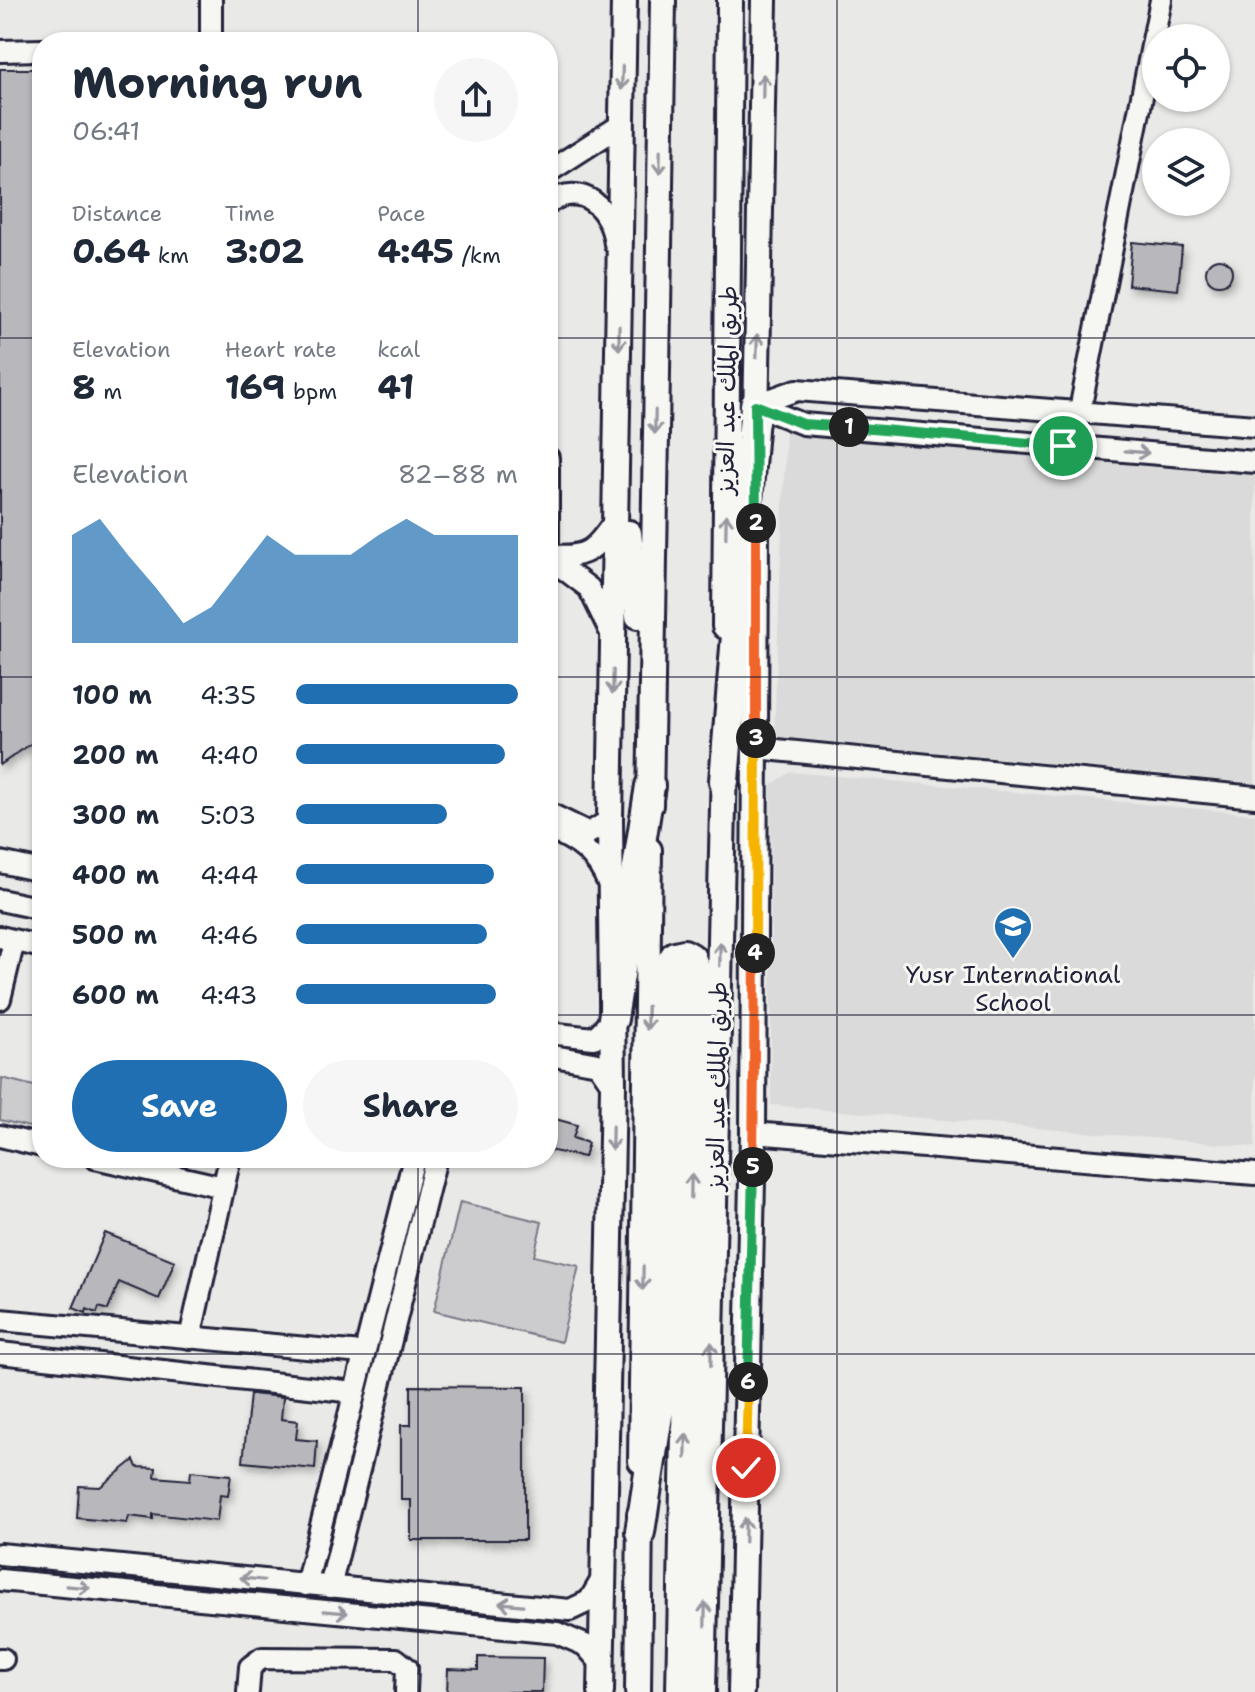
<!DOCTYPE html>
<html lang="en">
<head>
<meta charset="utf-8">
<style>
  :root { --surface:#fff; --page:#f6f6f7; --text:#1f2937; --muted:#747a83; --accent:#1f6fb2 }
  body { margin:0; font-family:"Shantell Sans","Playpen Sans Arabic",sans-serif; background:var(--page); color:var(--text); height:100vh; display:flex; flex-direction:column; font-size:30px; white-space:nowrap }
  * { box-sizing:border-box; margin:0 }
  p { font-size:26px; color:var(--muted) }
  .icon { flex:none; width:44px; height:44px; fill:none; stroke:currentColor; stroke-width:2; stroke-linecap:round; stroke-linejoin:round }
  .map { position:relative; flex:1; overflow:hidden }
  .panel { position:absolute; left:32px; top:32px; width:526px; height:1136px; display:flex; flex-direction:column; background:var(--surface); border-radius:32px; box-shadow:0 2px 6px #0004 }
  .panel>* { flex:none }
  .buttons { position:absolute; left:1142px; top:24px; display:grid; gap:16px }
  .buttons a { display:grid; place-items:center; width:88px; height:88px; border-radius:50%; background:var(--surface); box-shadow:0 2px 6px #0004; font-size:40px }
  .pin { position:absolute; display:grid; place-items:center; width:68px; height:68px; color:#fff; margin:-34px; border:4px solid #fff; border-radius:50%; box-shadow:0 2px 8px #0007 }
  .km { position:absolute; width:40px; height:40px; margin:-20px; border-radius:50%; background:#222; color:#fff; font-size:22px; line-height:40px; text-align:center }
  .round { display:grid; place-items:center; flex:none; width:84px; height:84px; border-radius:42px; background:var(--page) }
  .overview { display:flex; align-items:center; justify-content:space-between; height:136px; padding:0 40px }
  h1 { font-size:44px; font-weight:700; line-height:60px }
  .metrics { display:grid; grid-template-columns:repeat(3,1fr); gap:12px; height:136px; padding:8px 40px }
  .metrics div { display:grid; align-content:center }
  .metrics b { font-size:34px; font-weight:700 }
  .metrics small { font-size:22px; font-weight:400 }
  .metrics p { font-size:22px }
  .chart { height:224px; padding:16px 40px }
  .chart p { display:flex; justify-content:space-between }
  .chart svg { width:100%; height:144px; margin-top:8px; fill:var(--accent); opacity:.7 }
  .primary-button { display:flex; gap:16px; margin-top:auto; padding:16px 40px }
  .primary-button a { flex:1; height:92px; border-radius:48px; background:var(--accent); color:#fff; font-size:32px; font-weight:700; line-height:92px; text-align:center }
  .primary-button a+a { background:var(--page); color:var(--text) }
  ul { padding:0 40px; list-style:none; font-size:26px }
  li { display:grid; grid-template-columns:128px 96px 1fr; align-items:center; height:60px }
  li i { height:20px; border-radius:10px; background:var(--accent) }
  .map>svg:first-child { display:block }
  .built { fill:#dadada }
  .green { fill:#ccccce; stroke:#777784; stroke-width:2 }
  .building { fill:#b8b8bc; stroke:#22223b; stroke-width:2; filter:url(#shadow) }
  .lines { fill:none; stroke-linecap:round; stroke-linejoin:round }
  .minor-casing { stroke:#22223b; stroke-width:26 }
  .major-casing { stroke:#22223b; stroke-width:30 }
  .highway-casing { stroke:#22223b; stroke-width:34 }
  .minor { stroke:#f6f6f2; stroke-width:20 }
  .major { stroke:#f6f6f2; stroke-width:24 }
  .highway { stroke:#f6f6f2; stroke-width:28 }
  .oneway { stroke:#9797a0 }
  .split-1-casing { stroke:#fff; stroke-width:16 }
  .split-2-casing { stroke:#fff; stroke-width:16 }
  .split-3-casing { stroke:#fff; stroke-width:16 }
  .split-4-casing { stroke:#fff; stroke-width:16 }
  .split-5-casing { stroke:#fff; stroke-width:16 }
  .split-6-casing { stroke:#fff; stroke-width:16 }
  .split-7-casing { stroke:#fff; stroke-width:16 }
  .split-1 { stroke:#22a559; stroke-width:10 }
  .split-2 { stroke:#22a559; stroke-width:10 }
  .split-3 { stroke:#f0652b; stroke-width:10 }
  .split-4 { stroke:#f5b400; stroke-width:10 }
  .split-5 { stroke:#f0652b; stroke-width:10 }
  .split-6 { stroke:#22a559; stroke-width:10 }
  .split-7 { stroke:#f5b400; stroke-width:10 }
  .grid { fill:none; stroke:#22223b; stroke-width:2; stroke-opacity:0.55 }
  .labels { text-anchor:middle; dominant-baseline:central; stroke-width:6; stroke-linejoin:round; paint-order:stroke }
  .street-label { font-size:24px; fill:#22223b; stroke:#f6f6f2 }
  .poi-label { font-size:24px; fill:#22223b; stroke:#f6f6f2 }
</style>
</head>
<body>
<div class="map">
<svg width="1255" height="1692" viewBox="0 0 1255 1692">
  <defs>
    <filter id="shadow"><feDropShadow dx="3" dy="5" stdDeviation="4" flood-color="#0004"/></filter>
  </defs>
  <rect width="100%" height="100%" fill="#e9e9e7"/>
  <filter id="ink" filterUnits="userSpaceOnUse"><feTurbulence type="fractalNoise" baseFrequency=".0125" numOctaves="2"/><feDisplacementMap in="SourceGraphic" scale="16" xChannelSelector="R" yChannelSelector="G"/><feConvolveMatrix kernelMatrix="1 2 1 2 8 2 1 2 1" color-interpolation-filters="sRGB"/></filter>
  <g filter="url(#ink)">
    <!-- built -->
    <g class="built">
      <polygon points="786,429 1255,471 1255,783 774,736"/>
      <polygon points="791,772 1255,814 1255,1147 771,1105 771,785"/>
    </g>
    <!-- green -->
    <g class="green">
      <polygon points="2,1078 42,1088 42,1130 0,1120"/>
      <polygon points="460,1202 542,1222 534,1256 579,1266 561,1342 434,1311"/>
    </g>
    <!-- building -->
    <g class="building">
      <polygon points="0,69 42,69 42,736 0,765"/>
      <polygon points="1132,242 1182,247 1178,290 1128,285"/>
      <circle cx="1219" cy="272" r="13"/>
      <polygon points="548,1117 577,1125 573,1138 588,1143 584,1157 548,1150"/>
      <polygon points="105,1233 175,1261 159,1299 119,1282 108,1310 99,1307 97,1313 87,1309 86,1313 73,1308"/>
      <polygon points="411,1386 525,1387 525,1540 411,1540 411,1500 401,1500 401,1425 411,1425"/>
      <polygon points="250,1394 283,1397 281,1419 298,1421 296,1439 317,1441 315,1469 243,1462"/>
      <polygon points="134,1460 137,1467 156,1468 155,1477 190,1480 191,1471 231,1475 228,1496 220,1495 217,1521 153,1514 153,1519 129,1516 127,1523 77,1518 79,1486 100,1487"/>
      <polygon points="478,1657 543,1658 542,1692 447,1692 448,1669 478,1670"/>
    </g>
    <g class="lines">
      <defs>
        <g id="minor">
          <polyline points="211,42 211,0"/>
          <polyline points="0,51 42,50"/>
          <polyline points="548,172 621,125"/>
          <path d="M548,203C582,180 611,208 615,244"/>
          <polyline points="755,405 803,424 1255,462"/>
          <polyline points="755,405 797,390 1255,426"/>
          <polyline points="1063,446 1080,410 1161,0"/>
          <polyline points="548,458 548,545"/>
          <path d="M548,555C589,559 594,550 617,518"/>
          <polyline points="548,557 589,588 612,635"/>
          <polyline points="756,748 1255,797"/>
          <polyline points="548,813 589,833 610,820"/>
          <path d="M548,828C579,842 596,853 609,885"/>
          <polyline points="0,862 42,871"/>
          <polyline points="0,900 42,909"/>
          <polyline points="0,937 42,947"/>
          <polyline points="0,999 14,941"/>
          <polyline points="548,1033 594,1038 613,1019"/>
          <polyline points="548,1055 598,1064 613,1086"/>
          <polyline points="753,1133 1255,1174"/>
          <polyline points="0,1136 42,1146"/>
          <polyline points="95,1158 223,1187"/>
          <polyline points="0,1320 362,1353"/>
          <polyline points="190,1338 230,1158"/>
          <polyline points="0,1353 354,1392"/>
          <polyline points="0,1554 570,1610 589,1601 602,1579"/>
          <polyline points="0,1580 557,1633 585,1645 601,1663"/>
          <polyline points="306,1585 414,1158"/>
          <polyline points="330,1587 436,1158"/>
          <polyline points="0,1659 3,1659"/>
          <polyline points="248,1692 250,1667 262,1658 396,1659 407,1668 406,1692"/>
        </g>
        <g id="major">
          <polyline points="756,422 764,0"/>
          <polyline points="629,533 638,616"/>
          <polyline points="725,626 730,0"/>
          <polyline points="650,805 663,0"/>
          <polyline points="641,1461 649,850"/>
          <polyline points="601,1692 613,1086 610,820 624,0"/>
          <polyline points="638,1692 640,1514"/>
          <polyline points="703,1692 724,763"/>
          <polyline points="741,1692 753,1133 756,535"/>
        </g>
        <g id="highway">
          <polyline points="724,781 755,405"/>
          <polyline points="613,1019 650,786"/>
          <polyline points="640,1532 664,1376 670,964 675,956 684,954 691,958 695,968 681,1692"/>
        </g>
      </defs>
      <!-- minor casing -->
      <use href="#minor" class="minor-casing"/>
      <!-- major casing -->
      <use href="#major" class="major-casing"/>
      <!-- highway casing -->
      <use href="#highway" class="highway-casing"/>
      <!-- minor -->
      <use href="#minor" class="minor"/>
      <!-- major -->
      <use href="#major" class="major"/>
      <!-- highway -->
      <use href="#highway" class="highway"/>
    </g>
    <!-- one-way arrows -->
    <defs><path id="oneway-shaft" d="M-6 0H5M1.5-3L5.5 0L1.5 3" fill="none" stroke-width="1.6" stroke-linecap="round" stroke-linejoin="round" transform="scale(2)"/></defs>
    <g class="oneway">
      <use href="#oneway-shaft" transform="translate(622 78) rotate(92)"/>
      <use href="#oneway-shaft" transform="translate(763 86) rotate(-89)"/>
      <use href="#oneway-shaft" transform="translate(660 162) rotate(91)"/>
      <use href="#oneway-shaft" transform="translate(619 338) rotate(90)"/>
      <use href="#oneway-shaft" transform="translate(757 346) rotate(-89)"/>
      <use href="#oneway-shaft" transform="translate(655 422) rotate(91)"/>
      <use href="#oneway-shaft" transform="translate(1137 452) rotate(5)"/>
      <use href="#oneway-shaft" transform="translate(726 526) rotate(-89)"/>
      <use href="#oneway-shaft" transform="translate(613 682) rotate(91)"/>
      <use href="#oneway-shaft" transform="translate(720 954) rotate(-89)"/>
      <use href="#oneway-shaft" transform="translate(647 1018) rotate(91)"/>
      <use href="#oneway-shaft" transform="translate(612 1138) rotate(91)"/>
      <use href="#oneway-shaft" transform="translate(691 1186) rotate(-89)"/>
      <use href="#oneway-shaft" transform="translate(643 1278) rotate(91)"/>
      <use href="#oneway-shaft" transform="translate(711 1354) rotate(-89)"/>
      <use href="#oneway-shaft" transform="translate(686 1446) rotate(-89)"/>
      <use href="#oneway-shaft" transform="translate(745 1530) rotate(-89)"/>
      <use href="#oneway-shaft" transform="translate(252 1579) rotate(-174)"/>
      <use href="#oneway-shaft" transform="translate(78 1587) rotate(5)"/>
      <use href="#oneway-shaft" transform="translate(511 1604) rotate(-175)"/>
      <use href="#oneway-shaft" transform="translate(336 1612) rotate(5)"/>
      <use href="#oneway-shaft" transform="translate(705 1614) rotate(-89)"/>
    </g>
  </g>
  <g class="lines" filter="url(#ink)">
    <defs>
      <polyline id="split-1" points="849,427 1063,446"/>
      <polyline id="split-2" points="756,523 755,405 803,424 849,427"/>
      <polyline id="split-3" points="756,523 756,738"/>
      <polyline id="split-4" points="755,953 756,738"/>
      <polyline id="split-5" points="753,1167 755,953"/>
      <polyline id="split-6" points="748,1382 753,1167"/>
      <polyline id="split-7" points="746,1468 748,1382"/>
    </defs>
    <!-- split-1 casing -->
    <use href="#split-1" class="split-1-casing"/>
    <!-- split-2 casing -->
    <use href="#split-2" class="split-2-casing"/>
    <!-- split-3 casing -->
    <use href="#split-3" class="split-3-casing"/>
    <!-- split-4 casing -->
    <use href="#split-4" class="split-4-casing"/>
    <!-- split-5 casing -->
    <use href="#split-5" class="split-5-casing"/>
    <!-- split-6 casing -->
    <use href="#split-6" class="split-6-casing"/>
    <!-- split-7 casing -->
    <use href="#split-7" class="split-7-casing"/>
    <!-- split-1 -->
    <use href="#split-1" class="split-1"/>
    <!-- split-2 -->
    <use href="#split-2" class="split-2"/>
    <!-- split-3 -->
    <use href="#split-3" class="split-3"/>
    <!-- split-4 -->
    <use href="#split-4" class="split-4"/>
    <!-- split-5 -->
    <use href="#split-5" class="split-5"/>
    <!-- split-6 -->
    <use href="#split-6" class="split-6"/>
    <!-- split-7 -->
    <use href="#split-7" class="split-7"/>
  </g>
  <!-- grid -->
  <path class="grid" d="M418,0V42M837,0V1692M0,338H42M548,338H1255M0,677H42M548,677H1255M0,1015H42M548,1015H1255M418,1158V1692M0,1354H1255"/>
  <!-- icons -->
  <defs>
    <symbol id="school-pin" viewBox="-11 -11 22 30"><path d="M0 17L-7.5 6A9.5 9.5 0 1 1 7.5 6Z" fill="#1f6fb2" stroke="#f6f6f2"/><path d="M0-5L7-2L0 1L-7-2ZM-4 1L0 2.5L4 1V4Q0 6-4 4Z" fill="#fff"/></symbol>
  </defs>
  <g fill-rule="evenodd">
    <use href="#school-pin" x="991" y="904" width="44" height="60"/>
  </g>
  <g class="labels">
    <!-- street labels -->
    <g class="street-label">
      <text transform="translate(727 390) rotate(-89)">طريق الملك عبد العزيز</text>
      <text transform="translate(717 1086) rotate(-89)">طريق الملك عبد العزيز</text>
    </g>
    <!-- poi labels -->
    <g class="poi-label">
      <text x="1013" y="975">Yusr International<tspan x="1013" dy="28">School</tspan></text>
    </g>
  </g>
</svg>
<div class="buttons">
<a><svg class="icon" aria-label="locate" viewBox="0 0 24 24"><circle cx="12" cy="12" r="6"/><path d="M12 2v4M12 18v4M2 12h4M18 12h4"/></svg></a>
<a><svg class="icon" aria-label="layers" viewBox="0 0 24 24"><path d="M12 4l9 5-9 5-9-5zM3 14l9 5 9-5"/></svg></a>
</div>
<div class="pin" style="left:1063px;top:446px;background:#1e9e55"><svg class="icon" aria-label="arrive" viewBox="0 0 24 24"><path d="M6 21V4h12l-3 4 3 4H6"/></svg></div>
<div class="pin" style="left:746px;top:1468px;background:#d93025"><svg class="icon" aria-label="check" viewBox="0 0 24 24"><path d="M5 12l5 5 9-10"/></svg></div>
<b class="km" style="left:849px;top:427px">1</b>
<b class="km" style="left:756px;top:523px">2</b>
<b class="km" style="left:756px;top:738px">3</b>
<b class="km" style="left:755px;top:953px">4</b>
<b class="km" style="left:753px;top:1167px">5</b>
<b class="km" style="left:748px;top:1382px">6</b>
<section class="panel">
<div class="overview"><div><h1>Morning run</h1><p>06:41</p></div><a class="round"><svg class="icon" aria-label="share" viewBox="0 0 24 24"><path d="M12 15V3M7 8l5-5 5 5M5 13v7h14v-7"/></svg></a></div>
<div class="metrics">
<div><p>Distance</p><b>0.64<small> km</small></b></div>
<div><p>Time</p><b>3:02</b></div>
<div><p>Pace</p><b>4:45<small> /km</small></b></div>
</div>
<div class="metrics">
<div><p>Elevation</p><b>8<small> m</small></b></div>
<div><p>Heart rate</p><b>169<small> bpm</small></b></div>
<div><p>kcal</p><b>41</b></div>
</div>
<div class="chart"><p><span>Elevation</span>82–88 m</p>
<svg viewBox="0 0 160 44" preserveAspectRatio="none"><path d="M0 44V11L10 6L20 17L30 27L40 38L50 33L60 22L70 11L80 17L90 17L100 17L110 11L120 6L130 11L140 11L150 11L160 11V44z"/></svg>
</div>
<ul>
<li><b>100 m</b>4:35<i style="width:100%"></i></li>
<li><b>200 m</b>4:40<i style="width:94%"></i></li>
<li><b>300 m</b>5:03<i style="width:68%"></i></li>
<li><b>400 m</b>4:44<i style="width:89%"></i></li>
<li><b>500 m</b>4:46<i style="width:86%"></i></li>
<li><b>600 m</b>4:43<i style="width:90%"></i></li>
</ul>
<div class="primary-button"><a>Save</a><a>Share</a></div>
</section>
</div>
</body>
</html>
